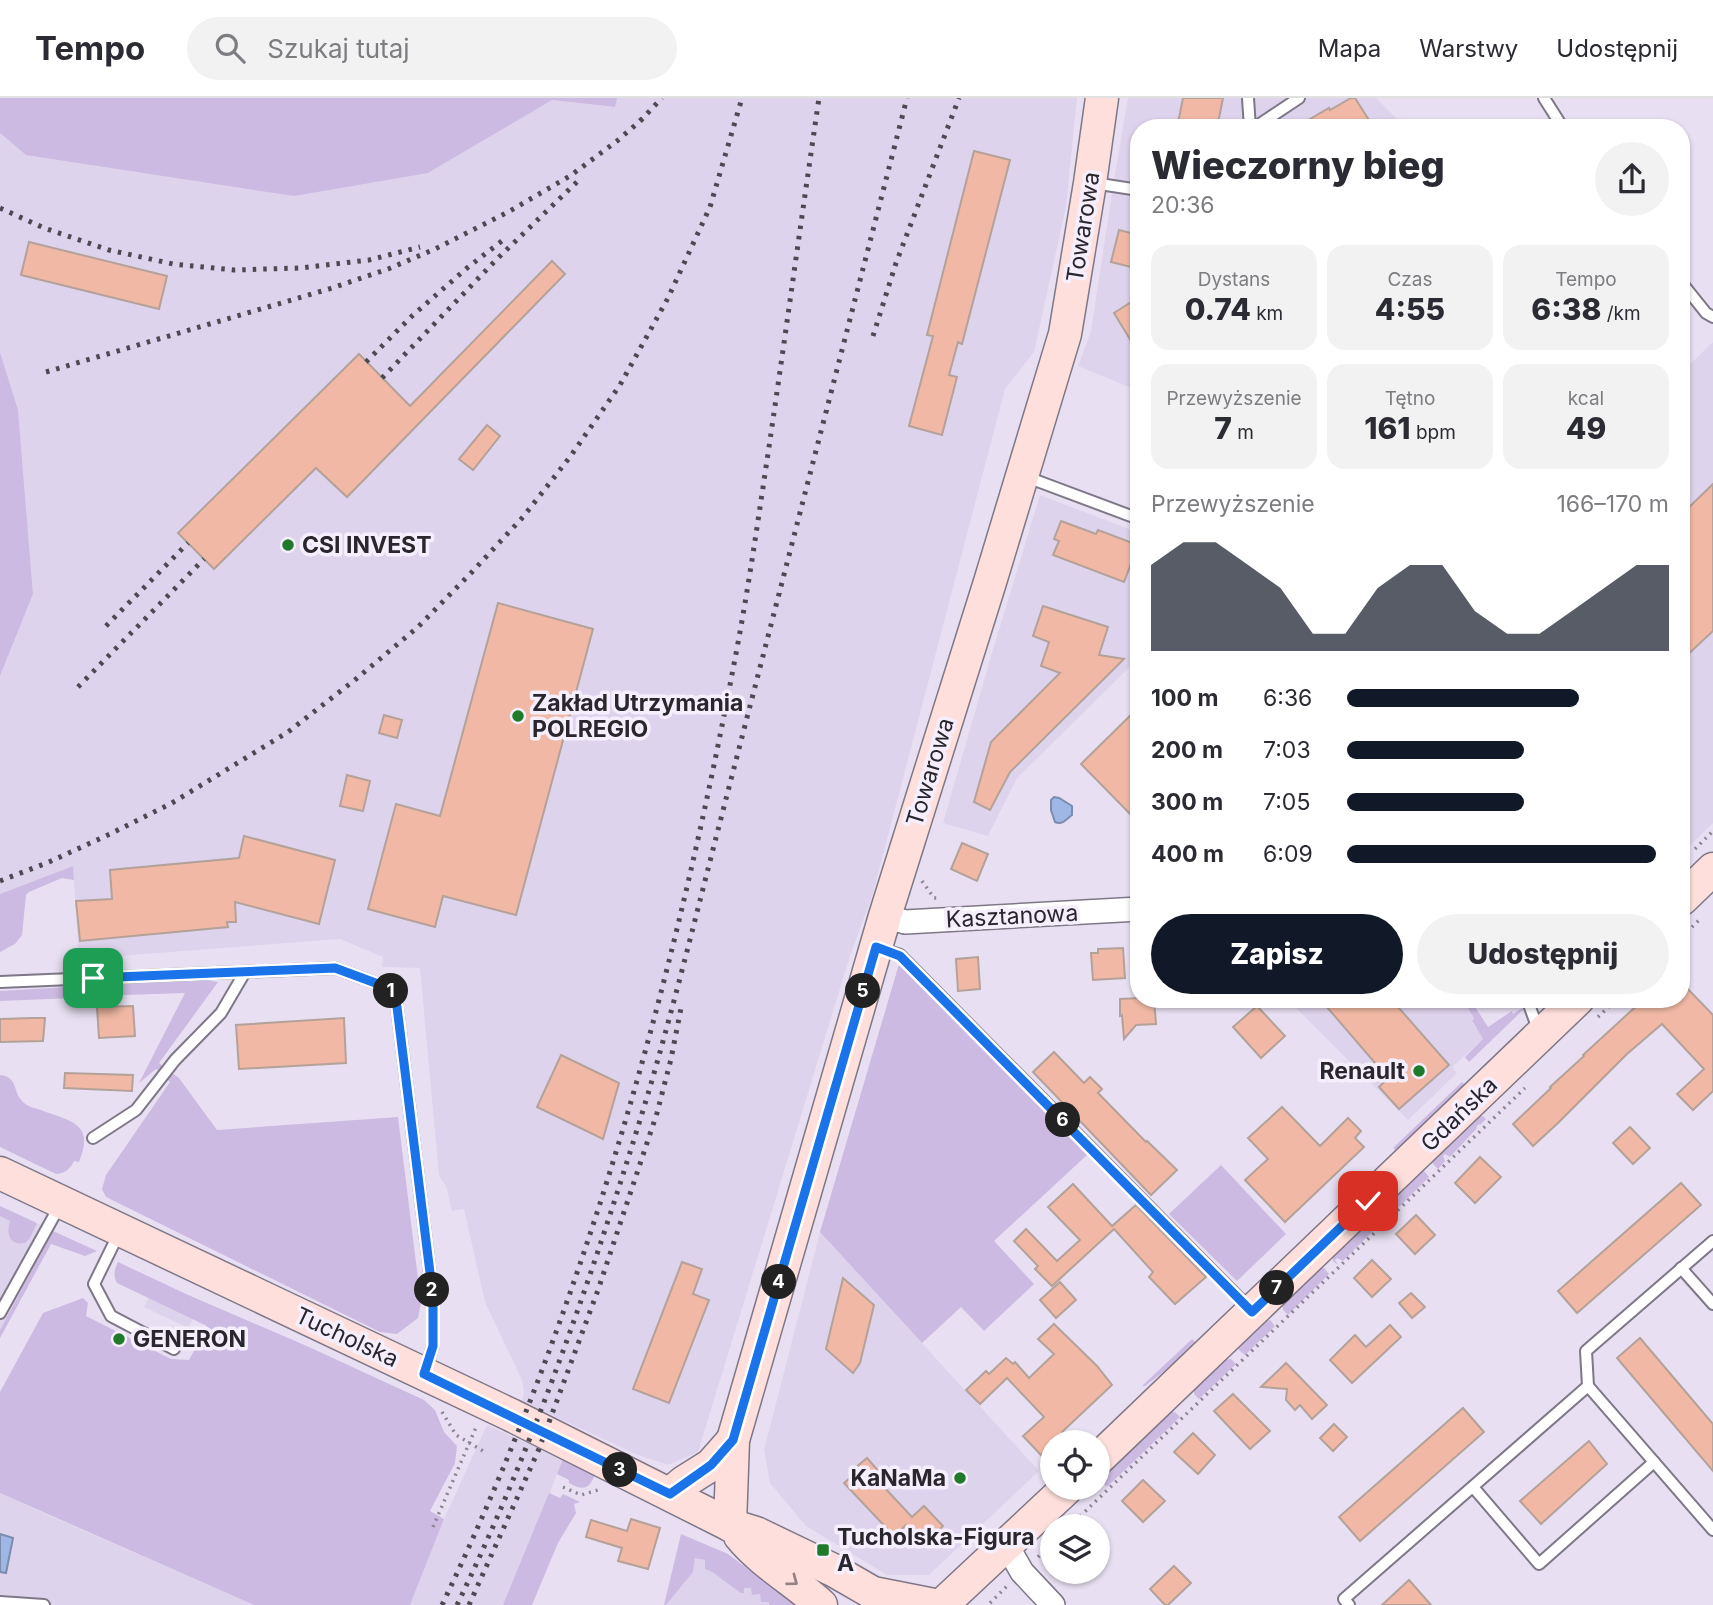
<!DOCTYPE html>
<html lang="pl">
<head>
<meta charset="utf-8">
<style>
  :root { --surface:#fff; --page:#f2f2f3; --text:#2b2b33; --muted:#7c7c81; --line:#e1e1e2; --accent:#111827 }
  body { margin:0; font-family:Inter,sans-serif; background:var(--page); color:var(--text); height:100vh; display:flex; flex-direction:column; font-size:26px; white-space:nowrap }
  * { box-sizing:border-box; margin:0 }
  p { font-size:23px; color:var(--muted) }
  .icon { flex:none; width:38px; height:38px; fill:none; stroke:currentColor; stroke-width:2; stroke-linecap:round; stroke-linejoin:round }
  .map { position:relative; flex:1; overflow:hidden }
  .side { position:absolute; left:1130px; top:21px; width:560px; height:889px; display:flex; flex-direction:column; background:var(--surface); border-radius:28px; box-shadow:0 2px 5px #0004 }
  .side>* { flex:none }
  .tools { position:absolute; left:1040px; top:1332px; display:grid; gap:14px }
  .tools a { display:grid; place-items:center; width:70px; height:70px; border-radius:50%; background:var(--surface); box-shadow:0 2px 5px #0004; font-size:35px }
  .pin { position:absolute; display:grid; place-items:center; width:60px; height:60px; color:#fff; margin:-30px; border-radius:14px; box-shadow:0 4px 10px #0006 }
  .km { position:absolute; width:35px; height:35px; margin:-18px; border-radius:50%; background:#222; color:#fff; font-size:19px; line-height:35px; text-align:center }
  .round { display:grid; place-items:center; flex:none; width:74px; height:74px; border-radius:37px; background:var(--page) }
  .overview { display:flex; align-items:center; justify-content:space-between; height:119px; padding:0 21px }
  h1 { font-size:38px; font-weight:800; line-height:52px }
  .figures { display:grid; grid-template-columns:repeat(3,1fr); gap:10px; height:119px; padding:7px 21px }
  .figures div { display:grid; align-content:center; border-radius:18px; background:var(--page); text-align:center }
  .figures b { font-size:30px; font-weight:800 }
  .figures small { font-size:19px; font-weight:400 }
  .figures p { font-size:19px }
  .chart { height:196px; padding:14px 21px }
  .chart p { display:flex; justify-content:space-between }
  .chart svg { width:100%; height:126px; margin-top:7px; fill:var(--accent); opacity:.7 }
  .button { display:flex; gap:14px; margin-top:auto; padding:14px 21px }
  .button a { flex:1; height:80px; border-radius:42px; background:var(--accent); color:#fff; font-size:28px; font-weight:800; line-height:80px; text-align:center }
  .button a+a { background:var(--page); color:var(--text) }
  ul { padding:0 21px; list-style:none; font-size:23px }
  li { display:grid; grid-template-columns:112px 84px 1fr; align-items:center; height:52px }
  li i { height:18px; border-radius:9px; background:var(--accent) }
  header { display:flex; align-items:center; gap:42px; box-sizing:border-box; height:98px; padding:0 35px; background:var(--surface); border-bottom:2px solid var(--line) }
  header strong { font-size:33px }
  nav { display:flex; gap:38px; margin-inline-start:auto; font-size:24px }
  .search { width:490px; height:63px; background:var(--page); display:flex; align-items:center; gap:18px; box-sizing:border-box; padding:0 24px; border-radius:38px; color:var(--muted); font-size:26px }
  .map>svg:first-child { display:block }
  .built { fill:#ded3ec }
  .green { fill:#ccbae2 }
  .water { fill:#9eb7e5; stroke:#7b8cae; stroke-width:2 }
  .building { fill:#f1b9a5; stroke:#b4a199; stroke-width:2 }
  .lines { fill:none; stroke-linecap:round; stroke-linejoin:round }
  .lane-casing { stroke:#7e7787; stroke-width:14 }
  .street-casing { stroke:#7e7787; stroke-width:26 }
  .secondary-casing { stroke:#7e7787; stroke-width:35 }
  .path { stroke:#8b8592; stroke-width:3.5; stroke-dasharray:2 5; stroke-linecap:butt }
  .lane { stroke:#fff; stroke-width:10 }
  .street { stroke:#fff; stroke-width:23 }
  .secondary { stroke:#fedfdb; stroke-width:32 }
  .rail { stroke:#4d4952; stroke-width:5; stroke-dasharray:3.5 7; stroke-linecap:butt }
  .oneway { stroke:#948284 }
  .route-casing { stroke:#fff; stroke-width:14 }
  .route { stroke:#1a73e8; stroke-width:9 }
  .poi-dot { fill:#1f7a29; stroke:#f5eefd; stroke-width:2.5 }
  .labels { text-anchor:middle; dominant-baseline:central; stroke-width:7; stroke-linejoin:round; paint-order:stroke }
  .street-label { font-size:23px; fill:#29262d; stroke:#f5eefd }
  .poi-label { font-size:23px; font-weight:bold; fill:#29262d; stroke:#f5eefd; text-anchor:start }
</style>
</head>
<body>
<header>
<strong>Tempo</strong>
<div class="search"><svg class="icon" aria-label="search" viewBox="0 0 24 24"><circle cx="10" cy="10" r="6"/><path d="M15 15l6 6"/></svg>Szukaj tutaj</div>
<nav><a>Mapa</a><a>Warstwy</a><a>Udostępnij</a></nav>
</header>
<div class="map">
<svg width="1713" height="1507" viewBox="0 0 1713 1507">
  <rect width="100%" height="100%" fill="#e8e0f2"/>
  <!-- built -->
  <g class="built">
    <polygon points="617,0 1077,0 1066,109 1034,254 1005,291 873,795 850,858 698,1354 668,1367 635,1356 522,1303 524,1294 522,1282 485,1204 464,1111 452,1113 446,1088 439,1078 420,870 382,869 383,859 340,841 79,861 73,768 0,796 0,578 33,496 18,313 0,254 0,35 26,57 428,75 552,2 614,9"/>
    <polygon points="1128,0 1376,0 1402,26 1396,30 1139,30 1139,293 1078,268 1091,233 1114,82"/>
    <polygon points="1713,244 1713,725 1682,755 1682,274"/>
    <polygon points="1040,397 1139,435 1139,560 1017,680 988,738 943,725 991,558"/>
    <polygon points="1287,901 1461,901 1474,920 1471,923 1483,941 1452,969 1457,975 1408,1022"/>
    <polygon points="0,1108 53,1133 0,1232"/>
    <polygon points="820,1134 1039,1373 929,1477 887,1477 806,1428 770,1385 764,1352"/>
    <polygon points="149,1199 193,1221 188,1230 144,1209"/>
    <polygon points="487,1327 563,1361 510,1493 503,1507 410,1507 444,1421"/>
    <polygon points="0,1395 48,1417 254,1507 0,1507"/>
    <polygon points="695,1460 705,1462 705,1471 712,1474 720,1480 744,1490 752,1490 769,1504 769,1507 666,1507 693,1474"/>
  </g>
  <!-- green -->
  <g class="green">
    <polygon points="0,0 617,0 615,9 552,2 428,75 294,98 26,57 0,35"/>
    <polygon points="0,254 18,312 33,496 0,578"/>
    <polygon points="73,768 74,782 62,780 29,794 26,797 22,837 15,846 0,854 0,796"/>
    <polygon points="899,866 1087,1057 994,1143 1034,1186 984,1233 961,1209 922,1245 820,1134"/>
    <polygon points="191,880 218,884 159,965 179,980 217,1032 398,1019 421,1205 418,1220 397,1236 380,1234 106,1099 102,1091 106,1077 170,984 156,971 139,985 185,895 94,898 95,890 97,888"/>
    <polygon points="67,889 71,893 73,900 0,903 0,893"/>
    <polygon points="1462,901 1470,901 1488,929 1512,913 1513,916 1522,910 1523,912 1469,964 1465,959 1483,941 1472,923 1474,920"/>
    <path d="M0,977C19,979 12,994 23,1004C27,1008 33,1010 38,1011C69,1023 96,1024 79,1064L74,1063C70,1071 66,1075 56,1076L0,1049Z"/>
    <polygon points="1462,984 1465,987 1464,990 1400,1052 1396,1052 1393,1050"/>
    <polygon points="1478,1018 1483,1018 1486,1021 1480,1027 1479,1026 1476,1029 1477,1030 1450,1059 1445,1056 1443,1058 1445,1063 1438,1071 1433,1066 1432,1062"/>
    <polygon points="1221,1067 1286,1136 1237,1183 1169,1116"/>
    <polygon points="1424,1073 1429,1079 1381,1127 1375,1121 1375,1117 1420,1074"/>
    <path d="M0,1108L37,1125L30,1140L25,1145C9,1148 6,1135 10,1123L0,1118Z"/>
    <polygon points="1367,1128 1372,1134 1343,1163 1337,1160 1335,1162 1338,1167 1333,1163 1333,1158 1362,1129"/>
    <polygon points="53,1133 97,1153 85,1158 51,1146 0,1240 0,1232"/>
    <path d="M118,1164L186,1196L309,1249L424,1302L435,1312L444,1334L457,1348L455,1365L430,1413L444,1421L410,1507H254L0,1395V1294L43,1215L83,1200L88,1205L86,1218L171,1261L189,1262L207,1228L117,1185C113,1177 114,1172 118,1164Z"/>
    <polygon points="1320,1170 1324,1170 1329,1176 1288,1217 1283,1212 1282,1206"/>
    <polygon points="1270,1222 1275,1228 1245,1257 1239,1252 1238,1248 1265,1223"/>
    <polygon points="1192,1241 1195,1244 1195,1248 1188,1255 1145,1288 1142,1288"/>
    <polygon points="1231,1261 1236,1266 1199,1301 1194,1296 1194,1291 1224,1262"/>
    <polygon points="1170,1314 1175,1314 1180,1319 1107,1389 1102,1384 1103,1380"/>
    <path d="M566,1358L598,1372C589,1389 587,1395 569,1385V1382L557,1376L563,1361L565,1362Z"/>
    <polygon points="549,1395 560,1400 563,1396 580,1404 574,1406 576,1415 558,1445 532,1507 503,1507"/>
    <polygon points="681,1436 728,1456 796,1507 769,1507 769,1504 761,1504 760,1496 752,1497 751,1490 744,1490 744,1495 741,1495 712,1474 705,1471 705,1462 695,1460 693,1474 666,1507 664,1507"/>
  </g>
  <!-- water -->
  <g class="water">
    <path d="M1054,699L1059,700L1072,708V717C1066,722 1062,727 1055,724L1051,712V702Z"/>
    <polygon points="0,1436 13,1440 6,1475 0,1474"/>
  </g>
  <!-- building -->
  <g class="building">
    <polygon points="1183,0 1223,0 1217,30 1177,30"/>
    <polygon points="1351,0 1355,0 1374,30 1295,30 1329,10 1330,12"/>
    <polygon points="974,53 1010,62 962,246 958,244 949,277 957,279 942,337 909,328 933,238 927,237"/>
    <polygon points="1119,132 1139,137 1139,171 1111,164"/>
    <polygon points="29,144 167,178 159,211 21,177"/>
    <polygon points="552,163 565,176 347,399 316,370 214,471 178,435 359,256 410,308"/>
    <polygon points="1139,199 1139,256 1114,215"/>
    <polygon points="487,327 500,338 473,372 459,361"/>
    <polygon points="1713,386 1713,533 1682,562 1682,416"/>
    <polygon points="1061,423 1096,436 1098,432 1138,447 1124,484 1053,457 1059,443 1054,441"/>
    <polygon points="498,505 593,531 516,817 443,798 435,829 368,811 396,706 440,718"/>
    <polygon points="1043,508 1108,529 1099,557 1124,561 1010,674 990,712 974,704 991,644 1060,575 1041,568 1049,544 1033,538"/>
    <polygon points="1139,609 1139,725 1081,666"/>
    <polygon points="384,617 402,622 397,640 379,635"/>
    <polygon points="347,677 370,683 363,713 340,708"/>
    <polygon points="244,738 335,762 319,826 235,804 236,824 227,824 228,829 80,843 76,803 112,801 110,772 239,760"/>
    <polygon points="962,745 988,756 977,783 951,771"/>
    <polygon points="1123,850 1125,880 1093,882 1091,855 1098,855 1098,851"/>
    <polygon points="978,859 980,891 958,893 956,861"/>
    <polygon points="1682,885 1713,917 1713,993 1693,1012 1677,996 1704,971 1662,926 1627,956 1558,1025 1533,1048 1513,1026 1551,990 1550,989 1584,958 1583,957 1644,901 1682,901"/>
    <polygon points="1139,900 1139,901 1154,901 1156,926 1136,927 1124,941 1122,917 1120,918 1120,901"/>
    <polygon points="1320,901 1391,901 1449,967 1399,1011 1379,989 1388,980"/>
    <polygon points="133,908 135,938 99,940 97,909"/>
    <polygon points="1257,908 1285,938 1261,960 1233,929"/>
    <polygon points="33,920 45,920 43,943 0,944 0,921"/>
    <polygon points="344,920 346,965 239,971 236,927"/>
    <polygon points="1054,954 1084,985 1090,979 1102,991 1098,995 1146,1044 1147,1043 1177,1072 1151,1097 1033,974"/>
    <polygon points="561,957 619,985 603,1041 537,1009"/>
    <polygon points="65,975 133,977 132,993 64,990"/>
    <polygon points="1282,1009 1320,1048 1348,1020 1361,1033 1355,1040 1364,1049 1285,1124 1245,1082 1268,1061 1248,1040"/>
    <polygon points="1630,1029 1650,1050 1633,1066 1613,1045"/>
    <polygon points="1480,1059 1501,1079 1475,1105 1455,1085"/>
    <polygon points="1681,1085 1701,1107 1577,1215 1558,1193"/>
    <polygon points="1073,1086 1112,1128 1136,1107 1206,1179 1175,1206 1149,1179 1153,1174 1114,1131 1052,1188 1035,1171 1038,1168 1014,1143 1026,1131 1057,1163 1080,1142 1048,1109"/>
    <polygon points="1416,1117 1435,1137 1415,1156 1396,1136"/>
    <polygon points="1372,1162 1391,1181 1372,1199 1354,1180"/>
    <polygon points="682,1164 702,1171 693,1196 709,1202 669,1305 633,1291"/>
    <polygon points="843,1180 874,1207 860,1265 853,1275 826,1251"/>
    <polygon points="1060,1184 1076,1202 1056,1220 1040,1202"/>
    <polygon points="1411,1195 1425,1209 1412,1220 1399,1205"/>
    <polygon points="1054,1226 1097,1268 1112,1287 1062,1334 1063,1336 1054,1344 1052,1344 1052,1347 1041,1357 1023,1338 1044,1319 1007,1280 980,1306 966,1292 986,1273 989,1276 1006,1260 1013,1266 1015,1264 1029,1280 1054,1256 1038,1241"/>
    <polygon points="1390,1227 1401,1239 1352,1285 1330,1262 1355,1237 1366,1249"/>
    <polygon points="1640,1240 1713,1326 1713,1373 1617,1260"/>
    <polygon points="1286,1265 1327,1307 1312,1321 1300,1307 1295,1312 1286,1302 1287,1291 1261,1289"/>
    <polygon points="1233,1296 1270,1333 1250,1351 1214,1313"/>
    <polygon points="1463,1310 1484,1334 1360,1443 1339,1419"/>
    <polygon points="1334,1326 1347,1339 1333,1353 1320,1340"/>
    <polygon points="1193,1335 1215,1357 1198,1376 1174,1354"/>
    <polygon points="1589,1343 1607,1366 1541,1426 1520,1403"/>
    <polygon points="867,1360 888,1384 883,1388 912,1419 924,1408 943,1428 924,1447 906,1427 894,1438 844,1385 858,1373 855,1370"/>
    <polygon points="1143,1382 1165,1403 1143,1424 1122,1403"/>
    <polygon points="631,1421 660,1430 648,1471 618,1463 622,1450 586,1439 591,1422 627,1433"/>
    <polygon points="1174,1468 1191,1485 1168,1507 1165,1507 1150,1491"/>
    <polygon points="1409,1482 1431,1507 1382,1507"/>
  </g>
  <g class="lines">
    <defs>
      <g id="lane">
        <polyline points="1248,0 1250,30"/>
        <polyline points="1544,0 1563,30"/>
        <polyline points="1254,30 1299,0"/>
        <polyline points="1093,85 1139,92"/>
        <polyline points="1682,185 1706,215 1713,219"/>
        <polyline points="1024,378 1139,421"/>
        <polyline points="879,850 900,857 1250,1211"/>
        <polyline points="0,884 335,870 389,890 394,899 397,909 433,1199 433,1248 425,1273"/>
        <polyline points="1527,901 1535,923 1541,930"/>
        <polyline points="93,1040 136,1012 175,962 221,915 245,874"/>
        <polyline points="119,1135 94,1186 111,1218 174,1251"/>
        <polyline points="1681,1170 1713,1206"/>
        <polyline points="0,1215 60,1107"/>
        <polyline points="1588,1288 1713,1432"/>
        <polyline points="1473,1389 1539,1466 1654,1364"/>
        <polyline points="0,1504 44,1507"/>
        <polyline points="1349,1507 1344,1501 1588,1288 1586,1253 1713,1143"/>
      </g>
      <g id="street">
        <polyline points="885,818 905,824 1139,811"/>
        <polyline points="1006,1446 1022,1474 1053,1507"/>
      </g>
      <g id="secondary">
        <polyline points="1682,801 1713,771"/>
        <polyline points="0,1075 511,1317 730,1427 756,1435 833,1472 873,1495 934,1507"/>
        <polyline points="1097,1362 1578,901"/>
        <polyline points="670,1396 684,1384 711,1367 733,1342"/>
        <polyline points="730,1427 733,1342 885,818 990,484 1065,236 1090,85 1102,0"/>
        <path d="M740,1438C762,1465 795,1483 821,1507"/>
        <polyline points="942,1507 1067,1390"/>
      </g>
    </defs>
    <!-- lane casing -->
    <use href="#lane" class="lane-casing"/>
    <!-- street casing -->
    <use href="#street" class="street-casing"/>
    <!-- secondary casing -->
    <use href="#secondary" class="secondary-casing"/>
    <!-- path -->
    <g class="path">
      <polyline points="1695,751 1713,733"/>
      <polyline points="922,783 934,800 937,800"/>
      <polyline points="1682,839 1699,822"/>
      <polyline points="1598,919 1617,901"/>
      <polyline points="442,1314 456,1337 485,1354"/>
      <polyline points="563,1389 581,1397 598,1392"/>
      <polyline points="1070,1428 1525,990"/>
      <polyline points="433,1429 477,1327"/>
      <polyline points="1038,1459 1052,1446"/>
      <polyline points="990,1505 1007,1488"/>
    </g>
    <!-- lane -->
    <use href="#lane" class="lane"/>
    <!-- street -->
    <use href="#street" class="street"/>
    <!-- secondary -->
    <use href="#secondary" class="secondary"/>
    <!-- rail -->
    <g class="rail">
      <polyline points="640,23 662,0"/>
      <polyline points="0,110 44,130 109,152 173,166 234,172 300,170 369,162 420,149"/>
      <polyline points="873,238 896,165 959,0"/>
      <polyline points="366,264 412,218 467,170 507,139"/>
      <polyline points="46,274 329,191 388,171 435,151 508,114 570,78 617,43 647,17"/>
      <polyline points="382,280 497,161 582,79"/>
      <polyline points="106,528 188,445"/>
      <polyline points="78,589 204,461"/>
      <polyline points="0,783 49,764 110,736 172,705 288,634 356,581 418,529 472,474 523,419 570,359 620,287 668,200 710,109 742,0"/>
      <path d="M442,1507C584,1210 673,889 734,566C748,494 758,422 769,349C786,233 802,116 819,0"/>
      <path d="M457,1507C536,1343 595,1170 648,996C677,897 701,797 727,697C787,465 847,233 907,0"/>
      <polyline points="469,1507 539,1351 598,1192 657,1015 671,961 682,905"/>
    </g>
  </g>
  <!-- one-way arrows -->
  <defs><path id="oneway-chevron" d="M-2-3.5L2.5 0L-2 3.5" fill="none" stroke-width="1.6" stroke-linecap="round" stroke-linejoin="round" transform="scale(1.75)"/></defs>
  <use class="oneway" href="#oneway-chevron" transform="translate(793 1483) rotate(37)"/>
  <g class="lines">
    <defs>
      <polyline id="route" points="93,880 335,870 389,890 394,900 397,909 433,1199 433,1248 424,1276 670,1396 711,1367 733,1342 876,849 900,858 1252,1214 1368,1103"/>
    </defs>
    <!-- route casing -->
    <use href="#route" class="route-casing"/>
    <!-- route -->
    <use href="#route" class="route"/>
  </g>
  <!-- markers -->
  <g class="poi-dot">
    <circle cx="288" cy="447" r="7"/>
    <circle cx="518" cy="618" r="7"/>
    <circle cx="1419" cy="973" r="7"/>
    <circle cx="119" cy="1241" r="7"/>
    <circle cx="960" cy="1380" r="7"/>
    <rect x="816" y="1445" width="14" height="14" rx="3.5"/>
  </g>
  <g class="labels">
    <!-- street labels -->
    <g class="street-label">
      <text transform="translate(1083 129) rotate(-81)">Towarowa</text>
      <text transform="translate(930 674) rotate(-73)">Towarowa</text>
      <text transform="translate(1012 818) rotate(-3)">Kasztanowa</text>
      <text transform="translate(1459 1016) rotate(-44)">Gdańska</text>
      <text transform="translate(347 1239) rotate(25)">Tucholska</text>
    </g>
    <!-- poi labels -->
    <g class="poi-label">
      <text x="302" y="447">CSI INVEST</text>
      <text x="532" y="605">Zakład Utrzymania<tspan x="532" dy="26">POLREGIO</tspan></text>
      <text x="1405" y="973" text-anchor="end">Renault</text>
      <text x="133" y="1241">GENERON</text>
      <text x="946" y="1380" text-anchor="end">KaNaMa</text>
      <text x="837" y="1439">Tucholska-Figura<tspan x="837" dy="26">A</tspan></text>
    </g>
  </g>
</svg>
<div class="tools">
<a><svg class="icon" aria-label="locate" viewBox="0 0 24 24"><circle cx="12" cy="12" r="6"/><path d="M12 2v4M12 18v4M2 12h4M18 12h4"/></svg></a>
<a><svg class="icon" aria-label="layers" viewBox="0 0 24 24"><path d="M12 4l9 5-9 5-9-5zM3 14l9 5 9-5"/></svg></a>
</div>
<div class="pin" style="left:93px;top:880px;background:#1e9e55"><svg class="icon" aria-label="arrive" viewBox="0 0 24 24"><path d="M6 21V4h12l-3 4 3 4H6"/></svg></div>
<div class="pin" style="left:1368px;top:1103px;background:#d93025"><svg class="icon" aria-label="check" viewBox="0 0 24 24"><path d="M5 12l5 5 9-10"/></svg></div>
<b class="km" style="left:391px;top:893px">1</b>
<b class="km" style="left:432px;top:1192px">2</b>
<b class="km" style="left:620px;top:1372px">3</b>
<b class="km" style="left:779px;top:1184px">4</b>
<b class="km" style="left:863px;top:893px">5</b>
<b class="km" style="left:1063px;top:1022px">6</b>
<b class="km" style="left:1277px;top:1190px">7</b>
<section class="side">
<div class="overview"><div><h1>Wieczorny bieg</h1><p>20:36</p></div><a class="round"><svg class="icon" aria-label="share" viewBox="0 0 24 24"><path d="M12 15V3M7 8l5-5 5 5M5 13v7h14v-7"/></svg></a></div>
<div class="figures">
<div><p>Dystans</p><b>0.74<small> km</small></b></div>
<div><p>Czas</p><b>4:55</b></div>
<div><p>Tempo</p><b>6:38<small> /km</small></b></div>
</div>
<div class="figures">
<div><p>Przewyższenie</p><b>7<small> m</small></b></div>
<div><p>Tętno</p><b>161<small> bpm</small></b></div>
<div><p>kcal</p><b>49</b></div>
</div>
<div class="chart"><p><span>Przewyższenie</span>166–170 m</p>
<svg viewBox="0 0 160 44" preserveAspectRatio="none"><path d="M0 44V14L10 6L20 6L30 14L40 22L50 38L60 38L70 22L80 14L90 14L100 30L110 38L120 38L130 30L140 22L150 14L160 14V44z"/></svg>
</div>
<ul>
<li><b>100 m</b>6:36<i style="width:72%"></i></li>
<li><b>200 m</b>7:03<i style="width:55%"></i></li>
<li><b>300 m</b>7:05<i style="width:55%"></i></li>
<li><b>400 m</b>6:09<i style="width:96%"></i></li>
</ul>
<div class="button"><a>Zapisz</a><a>Udostępnij</a></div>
</section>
</div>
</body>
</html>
